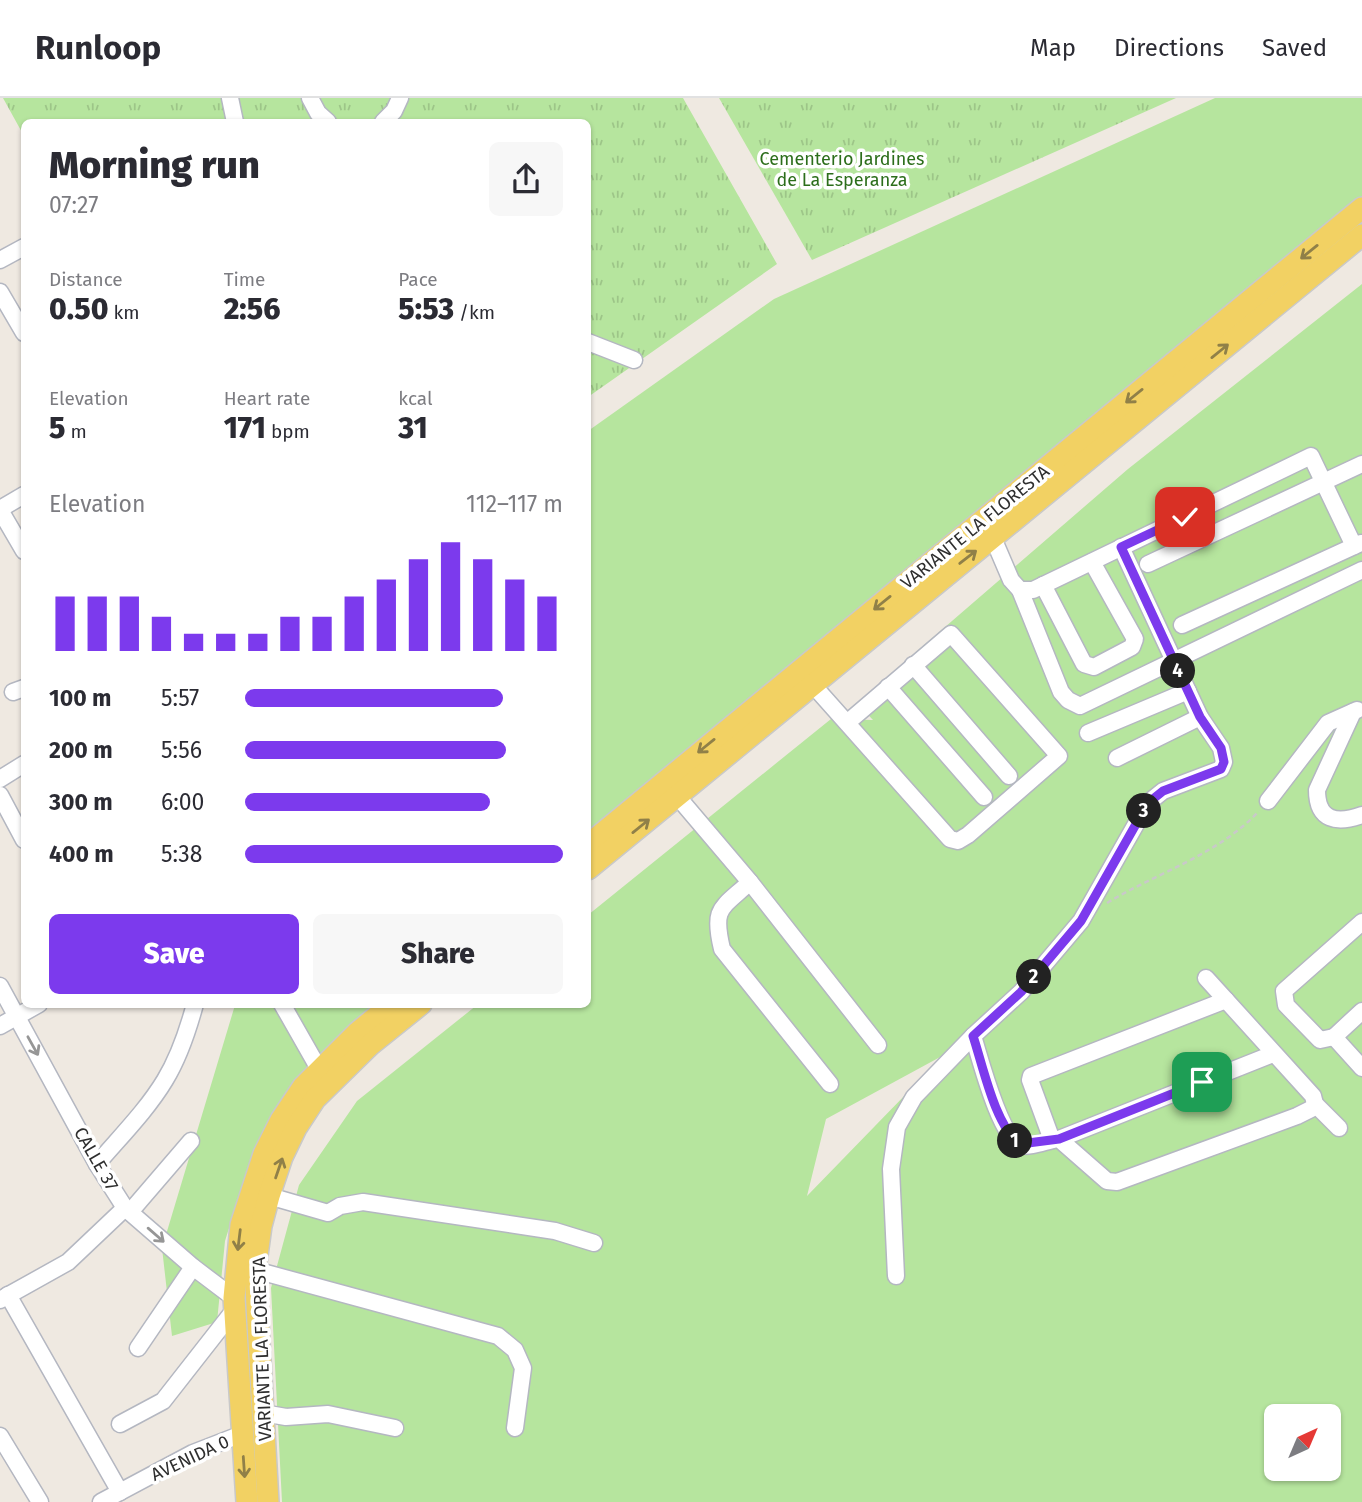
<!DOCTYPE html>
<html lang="en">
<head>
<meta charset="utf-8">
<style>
  :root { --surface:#fff; --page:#f7f7f7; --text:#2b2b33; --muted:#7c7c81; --line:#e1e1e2; --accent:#7c3aed }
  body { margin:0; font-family:"Fira Sans",sans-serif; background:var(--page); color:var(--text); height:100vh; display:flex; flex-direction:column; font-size:26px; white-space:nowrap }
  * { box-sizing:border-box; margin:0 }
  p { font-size:23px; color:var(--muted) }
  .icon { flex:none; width:38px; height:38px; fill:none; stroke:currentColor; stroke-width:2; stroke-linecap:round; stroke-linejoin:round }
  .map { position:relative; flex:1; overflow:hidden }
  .sheet { position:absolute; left:21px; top:21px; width:570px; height:889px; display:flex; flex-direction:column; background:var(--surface); border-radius:10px; box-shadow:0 2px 5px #0004 }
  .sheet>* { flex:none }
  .needle { width:46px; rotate:44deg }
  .fabs { position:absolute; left:1264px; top:1306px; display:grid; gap:14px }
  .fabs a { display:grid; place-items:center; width:77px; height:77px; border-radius:10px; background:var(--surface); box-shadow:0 2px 5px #0004; font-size:35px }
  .pin { position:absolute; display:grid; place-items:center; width:60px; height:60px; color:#fff; margin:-30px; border-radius:14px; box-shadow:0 4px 10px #0006 }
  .km { position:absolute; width:35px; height:35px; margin:-18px; border-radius:50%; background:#222; color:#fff; font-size:19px; line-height:35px; text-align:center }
  .round { display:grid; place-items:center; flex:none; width:74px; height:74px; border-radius:10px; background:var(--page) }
  .summary { display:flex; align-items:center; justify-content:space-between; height:119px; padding:0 28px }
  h1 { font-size:38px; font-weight:800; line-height:52px }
  .metrics { display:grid; grid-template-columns:repeat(3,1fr); gap:10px; height:119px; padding:7px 28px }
  .metrics div { display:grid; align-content:center }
  .metrics b { font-size:30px; font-weight:800 }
  .metrics small { font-size:19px; font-weight:400 }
  .metrics p { font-size:19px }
  .chart { height:196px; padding:14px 28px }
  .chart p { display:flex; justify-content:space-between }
  .chart svg { width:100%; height:126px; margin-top:7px; stroke:var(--accent); stroke-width:6 }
  .primary-button { display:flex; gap:14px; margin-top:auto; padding:14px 28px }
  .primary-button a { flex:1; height:80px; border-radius:10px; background:var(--accent); color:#fff; font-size:28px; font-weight:800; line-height:80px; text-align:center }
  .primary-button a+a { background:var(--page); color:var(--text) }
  ul { padding:0 28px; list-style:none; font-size:23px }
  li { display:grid; grid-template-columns:112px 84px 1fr; align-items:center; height:52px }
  li i { height:18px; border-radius:9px; background:var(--accent) }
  header { display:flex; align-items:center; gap:42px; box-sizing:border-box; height:98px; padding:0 35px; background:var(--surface); border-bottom:2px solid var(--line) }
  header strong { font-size:33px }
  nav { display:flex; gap:38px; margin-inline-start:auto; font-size:24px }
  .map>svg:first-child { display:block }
  .grass { fill:#b6e59e; fill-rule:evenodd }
  .park { fill:url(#park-tufts) }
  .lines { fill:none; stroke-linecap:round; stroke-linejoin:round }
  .minor-casing { stroke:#b4b7c1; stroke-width:19 }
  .major-casing { stroke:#c9c9c9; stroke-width:24 }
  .path { stroke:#c9c9c9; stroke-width:2.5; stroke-dasharray:5 3.5; stroke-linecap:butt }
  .minor { stroke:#fff; stroke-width:16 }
  .major { stroke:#f2d163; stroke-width:21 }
  .oneway { stroke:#908048 }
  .oneway2 { stroke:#969696 }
  .route-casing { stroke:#fff; stroke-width:14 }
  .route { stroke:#7c3aed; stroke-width:9 }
  .labels { text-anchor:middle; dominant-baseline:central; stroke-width:7; stroke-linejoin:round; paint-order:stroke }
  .park-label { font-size:18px; fill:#2c6e1b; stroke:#fff }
  .street-label { font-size:18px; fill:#2e2e2e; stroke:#fff }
</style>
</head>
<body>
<header>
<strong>Runloop</strong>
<nav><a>Map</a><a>Directions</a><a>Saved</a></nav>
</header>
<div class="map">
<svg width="1362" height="1404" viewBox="0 0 1362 1404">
  <defs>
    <pattern id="park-tufts" width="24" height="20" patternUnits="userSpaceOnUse" patternTransform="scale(1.75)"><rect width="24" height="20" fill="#b6e59e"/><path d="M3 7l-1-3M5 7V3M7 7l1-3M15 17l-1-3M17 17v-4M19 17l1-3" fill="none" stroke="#9dc588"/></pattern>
  </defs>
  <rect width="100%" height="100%" fill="#efe9e1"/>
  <!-- grass -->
  <g class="grass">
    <polygon points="1215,0 1362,0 1362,103 588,740 588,333 774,201"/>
    <path d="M1362,186V1404H282L271,1190L299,1087L357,1003L477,907L588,906V817L831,621L873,622L857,605L1128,371ZM942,958V959L807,1098L826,1021ZM1276,1318H1328V1370H1276Z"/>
    <polygon points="235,907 388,907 278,1020 244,1082 225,1143 217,1224 172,1238 162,1150"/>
  </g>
  <!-- park -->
  <g class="park">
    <polygon points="3,0 683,0 777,166 588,299 588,24 24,24 24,38"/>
    <polygon points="719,0 1176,0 812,162"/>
  </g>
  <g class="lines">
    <defs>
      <g id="minor">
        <polyline points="230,0 235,24"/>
        <polyline points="310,0 318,15 328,24"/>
        <polyline points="383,24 394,13 400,0"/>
        <polyline points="0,162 24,149"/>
        <polyline points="0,194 24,235"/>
        <polyline points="588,244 634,262"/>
        <polyline points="0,411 24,397"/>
        <polyline points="0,412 24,453"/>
        <polyline points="993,440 1011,482 1020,492 1061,594 1068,602 1080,608 1362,472"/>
        <polyline points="1148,466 1362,366"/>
        <polyline points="1043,487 1084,566 1094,569 1132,549 1135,541 1092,464"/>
        <polyline points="1020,492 1033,492 1311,358 1354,448"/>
        <polyline points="1182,527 1361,445"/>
        <polyline points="913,567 1009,678"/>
        <polyline points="813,587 950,741 958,743 968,737 1059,658 951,536 848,624"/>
        <polyline points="888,589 984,699"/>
        <polyline points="13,594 24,590"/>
        <path d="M1353,614L1317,692C1317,723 1337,726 1362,717"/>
        <polyline points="1088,635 1188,593"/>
        <polyline points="1117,660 1200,619"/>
        <polyline points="0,681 24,666"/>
        <polyline points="0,697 24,742"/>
        <polyline points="677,698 750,784 878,947"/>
        <polyline points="1268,703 1328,625 1357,612"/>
        <path d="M750,784C721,811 712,809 722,851L830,986"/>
        <polyline points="0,888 97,1066 125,1110 193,1169 234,1200"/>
        <polyline points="282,906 319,971"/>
        <polyline points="1362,913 1334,939 1362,970"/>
        <polyline points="0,928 39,906"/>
        <path d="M973,938C980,960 1000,1040 1021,1047C1031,1050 1048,1042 1059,1041L1107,1083L1117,1084L1297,1018L1311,1011L1315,1006L1313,998L1206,880"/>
        <polyline points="1334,939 1320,942 1286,907 1284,893 1362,824"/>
        <polyline points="1315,1006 1339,1030"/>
        <polyline points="1059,1041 1273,956"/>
        <polyline points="1052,1042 1030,982 1031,978 1226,902"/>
        <path d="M97,1066C120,1039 147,1012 165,982C179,959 188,932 195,906"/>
        <polyline points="269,1098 328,1115 340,1108 363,1104 555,1133 594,1145"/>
        <polyline points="130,1114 191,1043"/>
        <polyline points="255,1172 498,1238 515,1252 523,1270 515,1330"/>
        <polyline points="896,1178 891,1071 897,1029 914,999 973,938 1021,894 1081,823 1148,705 1163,693 1221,671 1224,664 1221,650 1200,619 1121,449"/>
        <polyline points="8,1197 120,1394"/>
        <polyline points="0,1202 68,1164 125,1110"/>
        <polyline points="138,1250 193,1169"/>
        <polyline points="263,1315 286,1319 328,1316 395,1330"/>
        <polyline points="120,1326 163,1303 235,1211"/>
        <polyline points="0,1338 40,1404"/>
        <polyline points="101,1404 193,1355 242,1336"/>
      </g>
      <g id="major">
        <polyline points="588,747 1362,110"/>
        <polyline points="588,771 1362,137"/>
        <polyline points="247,1404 234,1200 241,1127 264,1056 281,1022 303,989 358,934 392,906"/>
        <polyline points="268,1404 255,1172 261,1128 269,1098 282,1059 296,1030 315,1001 370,947 421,906"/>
      </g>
    </defs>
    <!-- minor casing -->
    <use href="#minor" class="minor-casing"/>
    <!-- major casing -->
    <use href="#major" class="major-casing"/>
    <!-- path -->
    <path class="path" d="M1107,805C1158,774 1218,757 1259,713"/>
    <!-- minor -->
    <use href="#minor" class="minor"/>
    <!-- major -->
    <use href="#major" class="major"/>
  </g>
  <!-- one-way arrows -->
  <defs><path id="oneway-shaft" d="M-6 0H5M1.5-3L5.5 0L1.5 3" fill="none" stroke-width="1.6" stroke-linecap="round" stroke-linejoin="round" transform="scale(1.75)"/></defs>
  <g class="oneway">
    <use href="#oneway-shaft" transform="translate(1309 154) rotate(141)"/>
    <use href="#oneway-shaft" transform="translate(1220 253) rotate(-39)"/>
    <use href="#oneway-shaft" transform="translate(1134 298) rotate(141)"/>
    <use href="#oneway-shaft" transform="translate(968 459) rotate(-38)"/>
    <use href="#oneway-shaft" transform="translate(882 505) rotate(141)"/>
    <use href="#oneway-shaft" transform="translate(706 648) rotate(141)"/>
    <use href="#oneway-shaft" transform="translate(641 728) rotate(-39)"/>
    <use href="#oneway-shaft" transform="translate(279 1070) rotate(-71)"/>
    <use href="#oneway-shaft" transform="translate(239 1142) rotate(97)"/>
    <use href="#oneway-shaft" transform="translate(244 1369) rotate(86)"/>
  </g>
  <g class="oneway2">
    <use href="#oneway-shaft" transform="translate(33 948) rotate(61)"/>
    <use href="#oneway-shaft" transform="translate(156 1137) rotate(41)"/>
  </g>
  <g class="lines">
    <defs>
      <path id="route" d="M1185,419L1121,449L1200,619L1221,650L1224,664L1221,671L1163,693L1148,705L1081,823L1021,894L973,938C983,968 995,1028 1020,1046L1059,1041L1202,984"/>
    </defs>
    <!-- route casing -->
    <use href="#route" class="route-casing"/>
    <!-- route -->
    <use href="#route" class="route"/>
  </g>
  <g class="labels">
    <!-- park labels -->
    <g class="park-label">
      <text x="842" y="61">Cementerio Jardines<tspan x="842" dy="21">de La Esperanza</tspan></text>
    </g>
    <!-- street labels -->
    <g class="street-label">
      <text transform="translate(975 429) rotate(-39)">VARIANTE LA FLORESTA</text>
      <text transform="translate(96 1061) rotate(60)">CALLE 37</text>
      <text transform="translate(262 1251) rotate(-92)">VARIANTE LA FLORESTA</text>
      <text transform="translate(190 1360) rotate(-25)">AVENIDA 0</text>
    </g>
  </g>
</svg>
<div class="fabs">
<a><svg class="needle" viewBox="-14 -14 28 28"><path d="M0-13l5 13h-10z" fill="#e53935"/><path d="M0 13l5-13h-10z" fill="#7c7c81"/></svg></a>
</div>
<div class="pin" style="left:1202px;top:984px;background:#1e9e55"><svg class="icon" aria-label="arrive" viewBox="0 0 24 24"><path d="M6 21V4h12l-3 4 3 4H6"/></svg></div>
<div class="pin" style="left:1185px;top:419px;background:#d93025"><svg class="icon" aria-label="check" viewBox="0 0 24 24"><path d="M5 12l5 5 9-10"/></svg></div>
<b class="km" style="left:1015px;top:1043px">1</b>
<b class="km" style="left:1034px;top:879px">2</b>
<b class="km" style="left:1144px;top:713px">3</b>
<b class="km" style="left:1178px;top:573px">4</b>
<section class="sheet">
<div class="summary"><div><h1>Morning run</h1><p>07:27</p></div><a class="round"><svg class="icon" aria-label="share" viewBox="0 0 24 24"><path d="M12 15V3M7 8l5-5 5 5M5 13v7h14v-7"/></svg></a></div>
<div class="metrics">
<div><p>Distance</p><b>0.50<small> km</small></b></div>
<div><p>Time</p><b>2:56</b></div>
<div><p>Pace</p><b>5:53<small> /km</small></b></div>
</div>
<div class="metrics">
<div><p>Elevation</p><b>5<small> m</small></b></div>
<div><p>Heart rate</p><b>171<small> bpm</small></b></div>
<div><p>kcal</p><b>31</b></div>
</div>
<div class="chart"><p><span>Elevation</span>112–117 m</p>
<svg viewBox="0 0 160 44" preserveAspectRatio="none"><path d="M5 44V25M15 44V25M25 44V25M35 44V32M45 44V38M55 44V38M65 44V38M75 44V32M85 44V32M95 44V25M105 44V19M115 44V12M125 44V6M135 44V12M145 44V19M155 44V25"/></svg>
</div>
<ul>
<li><b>100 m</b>5:57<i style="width:81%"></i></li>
<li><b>200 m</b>5:56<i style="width:82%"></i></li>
<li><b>300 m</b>6:00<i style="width:77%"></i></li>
<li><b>400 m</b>5:38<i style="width:100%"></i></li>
</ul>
<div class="primary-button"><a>Save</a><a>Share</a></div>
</section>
</div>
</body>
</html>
